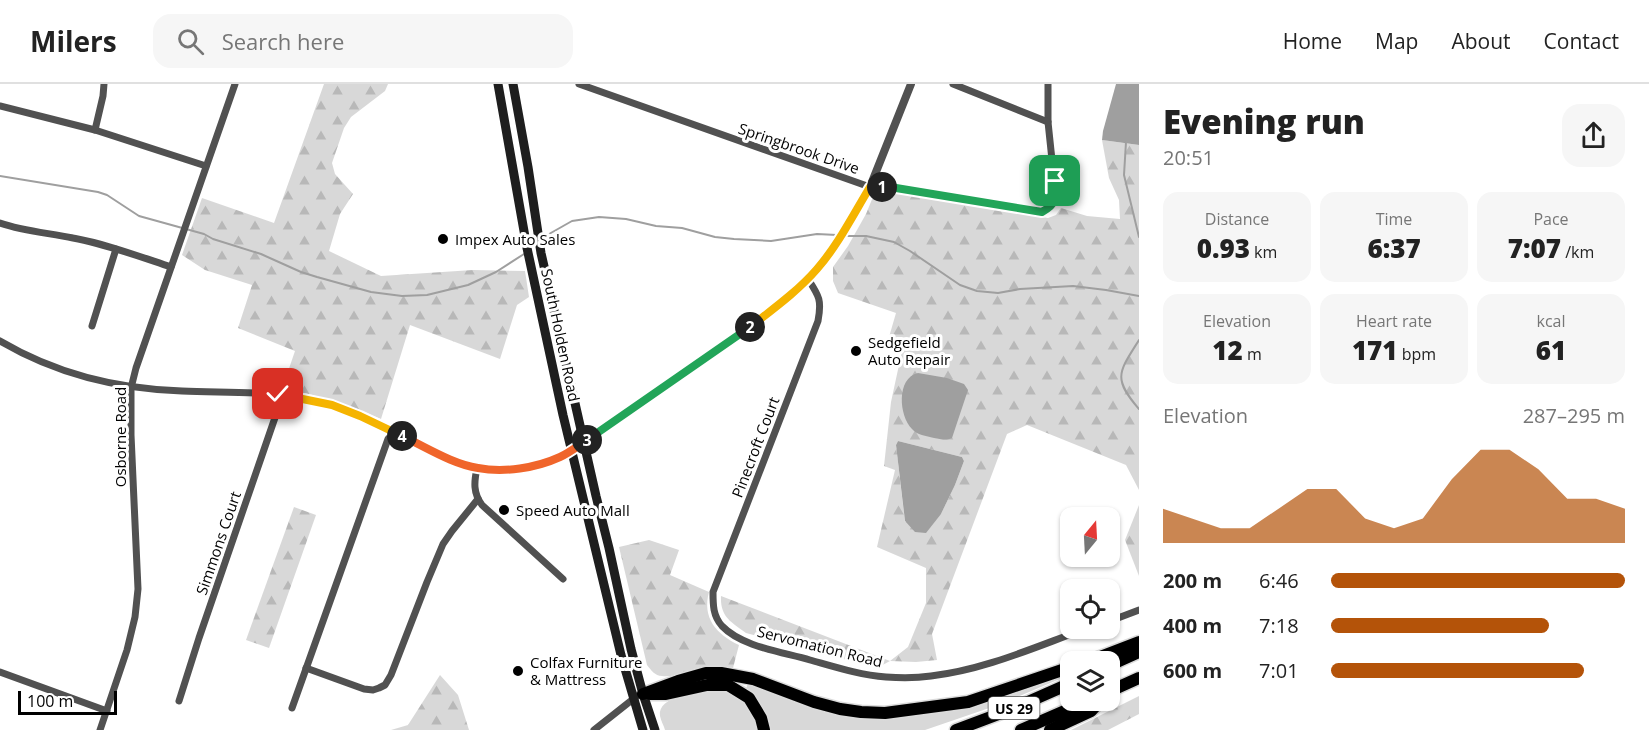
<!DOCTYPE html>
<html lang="en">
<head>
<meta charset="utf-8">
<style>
  :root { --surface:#fff; --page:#f6f6f6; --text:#222; --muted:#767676; --line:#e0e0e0; --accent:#b45309 }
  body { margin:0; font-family:"Open Sans",sans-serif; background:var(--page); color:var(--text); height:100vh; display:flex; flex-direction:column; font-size:22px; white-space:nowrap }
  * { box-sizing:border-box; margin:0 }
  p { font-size:20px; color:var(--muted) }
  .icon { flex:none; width:33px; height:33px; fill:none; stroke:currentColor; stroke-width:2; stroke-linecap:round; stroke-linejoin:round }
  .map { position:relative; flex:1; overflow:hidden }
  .panel { display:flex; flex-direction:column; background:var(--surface); width:510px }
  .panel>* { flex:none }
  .needle { width:39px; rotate:18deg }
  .buttons { position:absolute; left:1060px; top:423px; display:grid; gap:12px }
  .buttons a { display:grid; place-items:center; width:60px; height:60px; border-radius:12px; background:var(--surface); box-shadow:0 2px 4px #0004; font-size:30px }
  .scale { position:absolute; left:18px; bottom:15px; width:99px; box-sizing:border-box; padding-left:6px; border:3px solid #000; border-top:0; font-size:16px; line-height:21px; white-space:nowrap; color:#000; -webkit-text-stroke:4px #fff; paint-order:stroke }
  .pin { position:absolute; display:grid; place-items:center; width:51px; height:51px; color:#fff; margin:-26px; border-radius:12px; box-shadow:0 3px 9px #0006 }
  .km { position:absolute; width:30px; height:30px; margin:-15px; border-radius:50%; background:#222; color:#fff; font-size:16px; line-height:30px; text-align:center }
  .round { display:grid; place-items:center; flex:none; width:63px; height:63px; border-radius:18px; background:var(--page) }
  .head { display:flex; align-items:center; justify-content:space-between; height:102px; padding:0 24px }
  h1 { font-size:33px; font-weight:800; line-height:45px }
  .figures { display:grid; grid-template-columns:repeat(3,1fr); gap:9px; height:102px; padding:6px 24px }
  .figures div { display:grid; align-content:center; border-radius:15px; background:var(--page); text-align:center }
  .figures b { font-size:26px; font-weight:800 }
  .figures small { font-size:16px; font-weight:400 }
  .figures p { font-size:16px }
  .chart { height:168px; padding:12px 24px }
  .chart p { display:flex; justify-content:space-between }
  .chart svg { width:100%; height:108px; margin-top:6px; fill:var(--accent); opacity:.7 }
  ul { padding:0 24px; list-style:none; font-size:20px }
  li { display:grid; grid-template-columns:96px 72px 1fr; align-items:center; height:45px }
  li i { height:15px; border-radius:8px; background:var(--accent) }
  header { display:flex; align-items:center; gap:36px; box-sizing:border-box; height:84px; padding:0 30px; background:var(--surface); border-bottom:2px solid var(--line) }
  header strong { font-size:28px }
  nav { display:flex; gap:33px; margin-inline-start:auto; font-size:21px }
  .search { width:420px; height:54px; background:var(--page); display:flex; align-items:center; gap:15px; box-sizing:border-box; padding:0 21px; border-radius:18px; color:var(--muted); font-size:22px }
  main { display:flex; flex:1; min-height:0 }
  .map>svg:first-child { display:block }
  .green { fill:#d8d8d8 }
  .forest { fill:url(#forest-firs); fill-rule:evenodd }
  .water { fill:#9f9f9f }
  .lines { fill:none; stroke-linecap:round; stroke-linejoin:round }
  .stream { stroke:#9f9f9f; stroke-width:2 }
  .motorway-casing { stroke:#dbdbdb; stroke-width:15 }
  .minor { stroke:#515151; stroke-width:7 }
  .tertiary { stroke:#515151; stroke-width:8 }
  .secondary { stroke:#1e1e1e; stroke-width:9 }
  .motorway { stroke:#000; stroke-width:12 }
  .split-1-casing { stroke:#fff; stroke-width:12 }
  .split-2-casing { stroke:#fff; stroke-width:12 }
  .split-3-casing { stroke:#fff; stroke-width:12 }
  .split-4-casing { stroke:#fff; stroke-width:12 }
  .split-5-casing { stroke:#fff; stroke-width:12 }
  .split-1 { stroke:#22a559; stroke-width:8 }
  .split-2 { stroke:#f5b400; stroke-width:8 }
  .split-3 { stroke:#22a559; stroke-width:8 }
  .split-4 { stroke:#f0652b; stroke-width:8 }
  .split-5 { stroke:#f5b400; stroke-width:8 }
  .poi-dot { fill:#000; stroke:#fff; stroke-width:2 }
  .labels { text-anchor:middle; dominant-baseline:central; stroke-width:6; stroke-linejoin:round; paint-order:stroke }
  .shield { fill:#fff; stroke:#4c4c4c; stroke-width:1.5 }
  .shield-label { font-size:14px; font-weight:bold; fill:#000 }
  .street-label { font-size:15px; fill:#000; stroke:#fff }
  .poi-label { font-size:15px; fill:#000; stroke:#fff; text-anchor:start }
</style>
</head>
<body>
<header>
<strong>Milers</strong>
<div class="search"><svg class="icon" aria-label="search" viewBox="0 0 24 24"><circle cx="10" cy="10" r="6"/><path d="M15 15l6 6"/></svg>Search here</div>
<nav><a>Home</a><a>Map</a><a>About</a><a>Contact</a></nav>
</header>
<main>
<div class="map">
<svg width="1139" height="646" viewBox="0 0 1139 646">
  <defs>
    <pattern id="forest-firs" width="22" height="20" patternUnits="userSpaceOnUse" patternTransform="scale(1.5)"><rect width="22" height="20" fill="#d8d8d8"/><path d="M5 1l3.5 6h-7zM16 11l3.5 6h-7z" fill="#b8b8b8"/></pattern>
  </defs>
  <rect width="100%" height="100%" fill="#fff"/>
  <!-- green -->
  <g class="green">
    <path d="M1066,590L1067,592L998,621L925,646H768C768,629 758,617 746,605L748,599L883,633Z"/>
    <path d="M712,604L727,606L735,609L753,625L760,646H665C664,642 661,637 660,632C657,612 698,608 712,604Z"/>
  </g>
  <!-- forest -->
  <g class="forest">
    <path d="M324,0H388L385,7L351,33L344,44L332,79L335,90L353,110L340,130L329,167L381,192L473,186L525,187L529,213L517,221L500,275L410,241L381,335C347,320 319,311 282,305L295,267L238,244L252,201L205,186L182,171L202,114L274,139Z"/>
    <path d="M1102,56L1139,61V406L1126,381L1027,341L1007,350L932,550L937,576L916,578L890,577L877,584L746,549C731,538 720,533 721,512L890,577L908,563L926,519V484L877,463L895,386L884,382L891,318L902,267L887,260L896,229L838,209L833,197V183L848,162L866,130L875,108H889L1048,134L1056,131L1061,124L1087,132L1120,135L1119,116L1109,94ZM898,357L962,373L964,377L955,401L941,430L905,438L896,361Z"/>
    <polygon points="1139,421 1139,492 1125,456"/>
    <polygon points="294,423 316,431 269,564 246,556"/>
    <path d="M649,456L679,466L670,491L709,508C702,534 716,550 739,561L733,584C722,582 710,582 699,584C688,587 674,594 662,592C655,592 651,586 647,581L619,463Z"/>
    <polygon points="440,591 458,611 469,646 391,646 408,641"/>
    <polygon points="1139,612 1139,630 1108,646 1071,646"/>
  </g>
  <!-- water -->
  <g class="water">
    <polygon points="1116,0 1139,0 1139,61 1102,56 1103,47"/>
    <path d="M918,289L947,294L964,300L968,306L952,354C945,357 941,355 934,354C926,352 917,351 912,345C899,332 896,294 918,289Z"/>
    <polygon points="898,357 962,373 964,377 955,401 941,430 926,449 915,448 905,437 896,361"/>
  </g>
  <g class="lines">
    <!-- stream -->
    <g class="stream">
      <polyline points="1126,58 1124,91 1139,153"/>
      <polyline points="0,92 98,108 107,111 139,132 204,150 213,155 261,170 301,188 317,193 371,208 402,212 427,211 468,201 496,188 524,170"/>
      <polyline points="846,152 866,152 894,158 910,167 960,201 977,207 998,209 1020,205 1073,202 1106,206 1139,212"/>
      <polyline points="542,154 572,137 599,133 626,135 656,142 682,144 715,153 734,155 771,157 817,150 837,151"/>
      <path d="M1139,256C1119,288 1112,294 1139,325"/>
    </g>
    <defs>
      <g id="motorway">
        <polyline points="1087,578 1139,558"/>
        <polyline points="1110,581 1139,568"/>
        <polyline points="1110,607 1139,594"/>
        <polyline points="643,610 678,597 706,589 721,589 753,595 814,618 840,625 861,628 885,629 968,618 1071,583"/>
        <polyline points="650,610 666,610 707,601 728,601 749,614 761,634 764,646"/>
        <polyline points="956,646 1012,625 1071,599"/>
        <polyline points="1021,646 1090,616"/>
        <polyline points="1050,646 1091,627 1101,616"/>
      </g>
    </defs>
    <!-- motorway casing -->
    <use href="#motorway" class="motorway-casing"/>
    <!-- minor -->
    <g class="minor">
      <polyline points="579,0 870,103 890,103 1043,128 1051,123 1056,114 1048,38 1048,0"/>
      <polyline points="953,0 1048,38"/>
      <polyline points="0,22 95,46 206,82"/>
      <polyline points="95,46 103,12 104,0"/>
      <path d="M0,139C23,147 49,149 73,154C106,160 138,172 171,183"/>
      <path d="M808,195C819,212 822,216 818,237L713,508C713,521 713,532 722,542C742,563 783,568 810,576C835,583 860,591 886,593C901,594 917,594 931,592C985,586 1037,562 1088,544"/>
      <polyline points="92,242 116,165"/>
      <path d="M0,257C56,290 117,305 182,307C227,309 272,306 317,317C355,326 390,346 425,363C442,371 461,382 480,384C512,388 545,382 572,366"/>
      <path d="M477,384C474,398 473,409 482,421L563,495"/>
      <polyline points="1110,537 1139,526"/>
      <polyline points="306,584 364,605 373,606 379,604 385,601 391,591 427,498 443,460 452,447 478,415"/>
      <polyline points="0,588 107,627"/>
      <polyline points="179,617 199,554 279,322 277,310"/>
      <polyline points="292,624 388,355 393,347"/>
      <polyline points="100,646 127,566 135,533 138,505 131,351 131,304 136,284 235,0"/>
      <polyline points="594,646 637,612"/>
    </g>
    <!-- tertiary -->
    <polyline class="tertiary" points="572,366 740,251 777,222 808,195 819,183 842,151 870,103 911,0"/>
    <!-- secondary -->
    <g class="secondary">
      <polyline points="498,0 527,164 563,331 621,571 643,646"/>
      <polyline points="513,0 528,83 541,169 596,412 609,464 631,565 643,610 655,646"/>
    </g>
    <!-- motorway -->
    <use href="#motorway" class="motorway"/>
  </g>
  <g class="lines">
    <defs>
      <path id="split-1" d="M882,103H890L1042,128C1058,119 1056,113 1055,97"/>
      <path id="split-2" d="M750,243C773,225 798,207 817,185C838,161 853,131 870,103H882"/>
      <polyline id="split-3" points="587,356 750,243"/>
      <path id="split-4" d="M402,352C426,363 452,380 478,384C504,389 536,384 560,373C569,369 578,362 587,356"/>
      <polyline id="split-5" points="278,310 332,321 360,332 402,352"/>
    </defs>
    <!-- split-1 casing -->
    <use href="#split-1" class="split-1-casing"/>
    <!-- split-2 casing -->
    <use href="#split-2" class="split-2-casing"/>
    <!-- split-3 casing -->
    <use href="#split-3" class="split-3-casing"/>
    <!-- split-4 casing -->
    <use href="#split-4" class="split-4-casing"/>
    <!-- split-5 casing -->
    <use href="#split-5" class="split-5-casing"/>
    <!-- split-1 -->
    <use href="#split-1" class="split-1"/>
    <!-- split-2 -->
    <use href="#split-2" class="split-2"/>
    <!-- split-3 -->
    <use href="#split-3" class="split-3"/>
    <!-- split-4 -->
    <use href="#split-4" class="split-4"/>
    <!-- split-5 -->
    <use href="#split-5" class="split-5"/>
  </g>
  <!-- markers -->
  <g class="poi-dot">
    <circle cx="443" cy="155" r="6"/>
    <circle cx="856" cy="267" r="6"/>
    <circle cx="504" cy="426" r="6"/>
    <circle cx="518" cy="587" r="6"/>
  </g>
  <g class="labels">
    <!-- shield labels -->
    <rect class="shield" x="988.5" y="613" width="51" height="22" rx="4.5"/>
    <g class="shield-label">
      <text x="1014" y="624">US 29</text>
    </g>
    <!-- street labels -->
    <g class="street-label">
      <text transform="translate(799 64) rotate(19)">Springbrook Drive</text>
      <text transform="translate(561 251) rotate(78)">South Holden Road</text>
      <text transform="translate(120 353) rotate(-90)">Osborne Road</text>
      <text transform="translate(755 363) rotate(-69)">Pinecroft Court</text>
      <text transform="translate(218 459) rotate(-71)">Simmons Court</text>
      <text transform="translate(820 562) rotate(14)">Servomation Road</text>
    </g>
    <!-- poi labels -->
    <g class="poi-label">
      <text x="455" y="155">Impex Auto Sales</text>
      <text x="868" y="258">Sedgefield<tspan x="868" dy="17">Auto Repair</tspan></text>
      <text x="516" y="426">Speed Auto Mall</text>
      <text x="530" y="578">Colfax Furniture<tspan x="530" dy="17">&amp; Mattress</tspan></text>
    </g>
  </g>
</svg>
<div class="buttons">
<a><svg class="needle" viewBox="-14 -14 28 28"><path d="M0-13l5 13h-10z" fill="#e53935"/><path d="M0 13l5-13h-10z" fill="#767676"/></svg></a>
<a><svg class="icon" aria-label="locate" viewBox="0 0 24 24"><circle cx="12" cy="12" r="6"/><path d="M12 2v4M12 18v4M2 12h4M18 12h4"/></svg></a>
<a><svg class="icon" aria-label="layers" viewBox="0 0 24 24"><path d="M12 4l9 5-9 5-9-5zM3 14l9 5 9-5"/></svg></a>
</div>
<div class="scale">100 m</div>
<div class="pin" style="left:1055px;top:97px;background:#1e9e55"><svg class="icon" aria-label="arrive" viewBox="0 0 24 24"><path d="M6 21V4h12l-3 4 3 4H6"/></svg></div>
<div class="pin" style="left:278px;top:310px;background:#d93025"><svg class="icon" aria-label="check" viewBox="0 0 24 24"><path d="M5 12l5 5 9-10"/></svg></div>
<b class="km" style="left:882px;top:103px">1</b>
<b class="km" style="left:750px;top:243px">2</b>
<b class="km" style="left:587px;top:356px">3</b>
<b class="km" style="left:402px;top:352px">4</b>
</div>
<section class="panel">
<div class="head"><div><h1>Evening run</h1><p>20:51</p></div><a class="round"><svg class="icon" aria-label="share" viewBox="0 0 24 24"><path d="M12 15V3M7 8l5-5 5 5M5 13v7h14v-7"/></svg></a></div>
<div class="figures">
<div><p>Distance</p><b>0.93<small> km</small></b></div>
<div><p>Time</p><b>6:37</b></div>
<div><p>Pace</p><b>7:07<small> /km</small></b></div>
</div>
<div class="figures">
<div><p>Elevation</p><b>12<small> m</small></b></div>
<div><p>Heart rate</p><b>171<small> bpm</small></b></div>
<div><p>kcal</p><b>61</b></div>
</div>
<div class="chart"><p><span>Elevation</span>287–295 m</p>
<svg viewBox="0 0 160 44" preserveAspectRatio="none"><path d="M0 44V30L10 34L20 38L30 38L40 30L50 22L60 22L70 34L80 38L90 34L100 18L110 6L120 6L130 14L140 26L150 26L160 30V44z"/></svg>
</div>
<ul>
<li><b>200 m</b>6:46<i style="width:100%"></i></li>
<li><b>400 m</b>7:18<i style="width:74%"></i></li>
<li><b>600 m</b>7:01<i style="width:86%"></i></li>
</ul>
</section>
</main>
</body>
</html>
